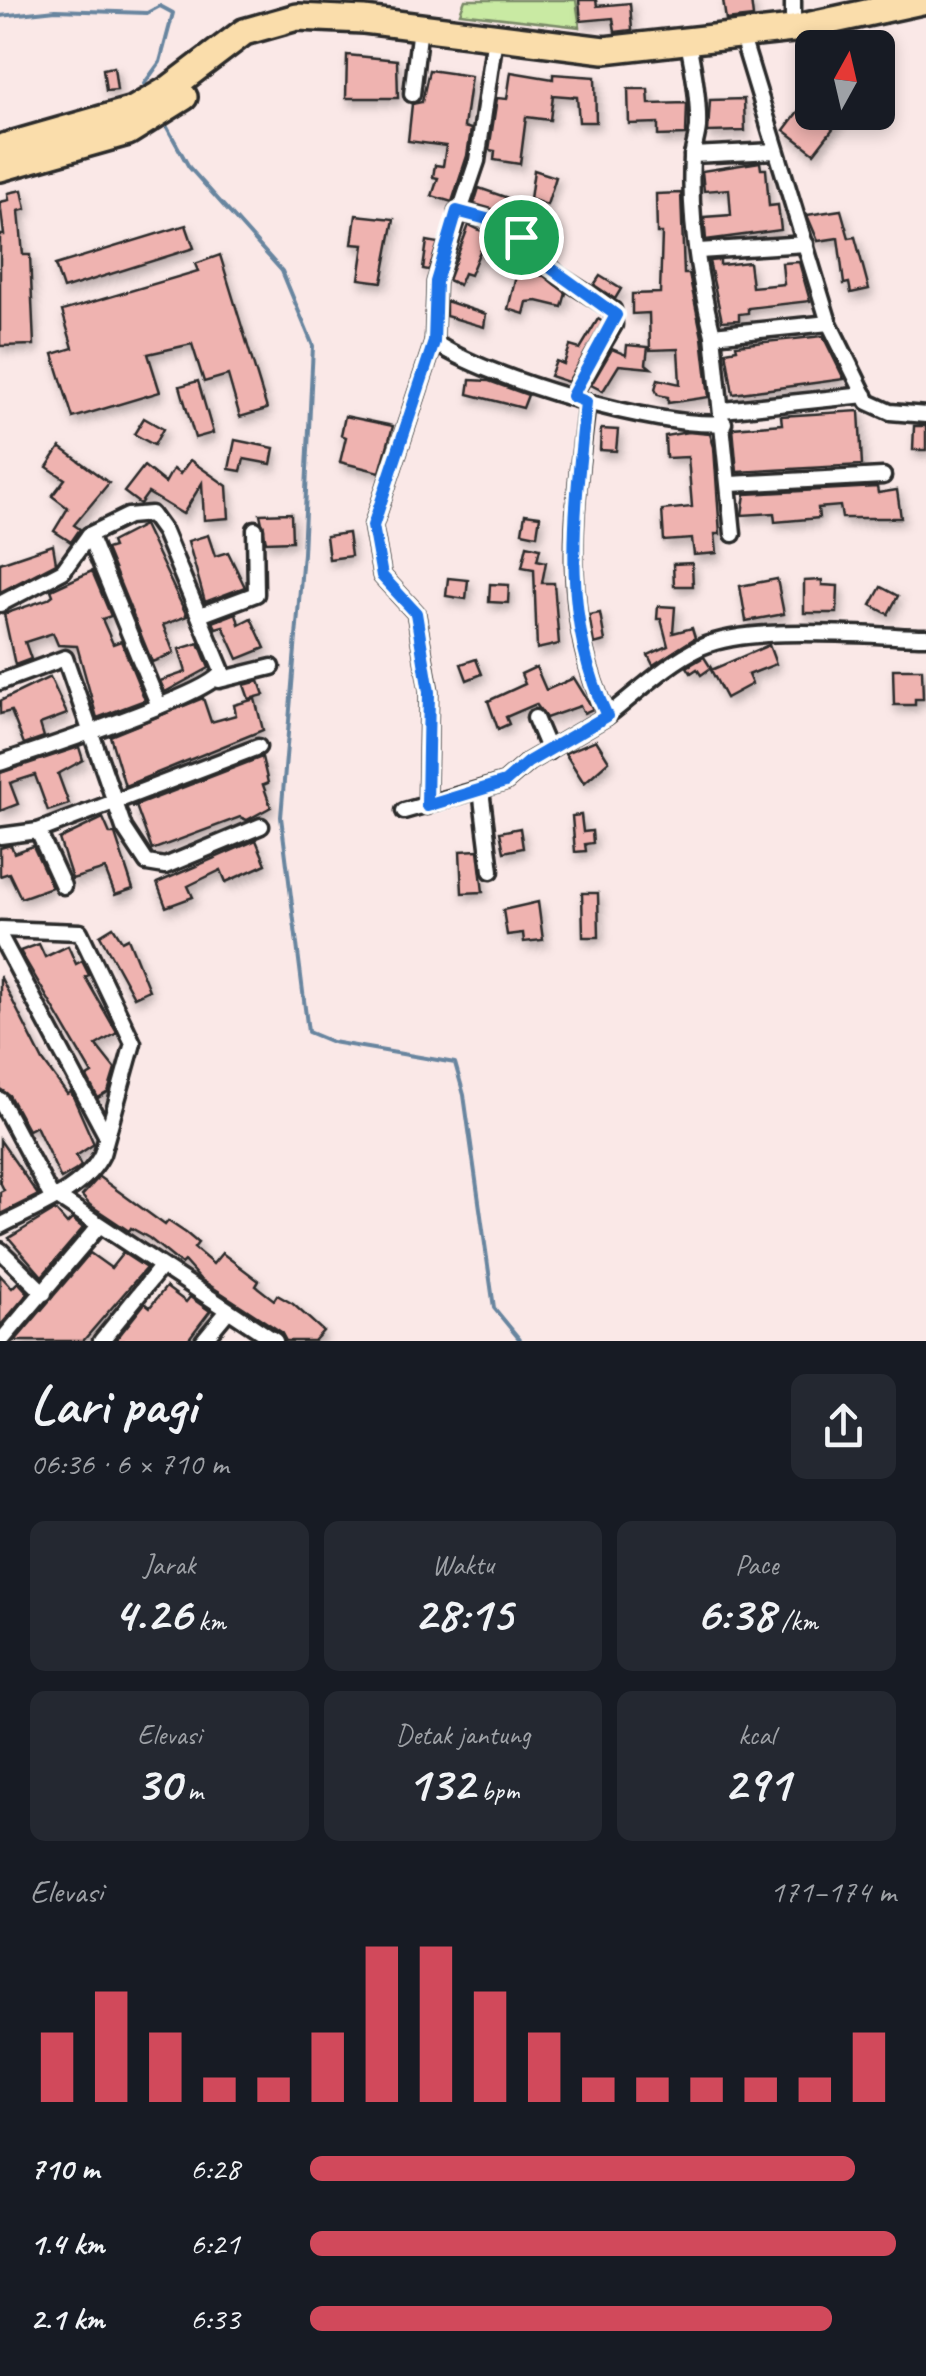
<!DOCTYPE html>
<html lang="id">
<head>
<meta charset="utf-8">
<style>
  :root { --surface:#171b24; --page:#242831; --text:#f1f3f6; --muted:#9ea1a6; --accent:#d1495b }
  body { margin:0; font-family:Caveat,sans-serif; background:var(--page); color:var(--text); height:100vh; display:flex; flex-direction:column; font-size:38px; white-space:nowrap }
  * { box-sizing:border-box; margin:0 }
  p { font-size:32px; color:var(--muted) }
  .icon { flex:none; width:55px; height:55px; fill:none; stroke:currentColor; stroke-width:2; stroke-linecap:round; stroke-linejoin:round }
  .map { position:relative; height:1341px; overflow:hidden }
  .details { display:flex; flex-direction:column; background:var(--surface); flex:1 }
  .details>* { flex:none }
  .needle { width:65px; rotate:8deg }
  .fabs { position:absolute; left:795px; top:30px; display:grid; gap:20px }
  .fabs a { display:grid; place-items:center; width:100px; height:100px; border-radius:15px; background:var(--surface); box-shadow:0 5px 15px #0003; font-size:50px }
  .pin { position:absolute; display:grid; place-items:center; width:85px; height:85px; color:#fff; margin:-42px; border:5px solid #fff; border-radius:50%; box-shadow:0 2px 10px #0007 }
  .round { display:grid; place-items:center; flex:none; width:105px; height:105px; border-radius:15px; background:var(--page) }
  .head { display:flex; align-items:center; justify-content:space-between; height:170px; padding:0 30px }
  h1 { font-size:55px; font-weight:700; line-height:75px }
  .metrics { display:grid; grid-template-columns:repeat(3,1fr); gap:15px; height:170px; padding:10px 30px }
  .metrics div { display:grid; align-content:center; border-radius:15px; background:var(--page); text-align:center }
  .metrics b { font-size:50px; font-weight:700 }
  .metrics small { font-size:28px; font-weight:400 }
  .metrics p { font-size:28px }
  .chart { height:280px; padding:20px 30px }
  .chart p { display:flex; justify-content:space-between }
  .chart svg { width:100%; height:180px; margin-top:10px; stroke:var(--accent); stroke-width:6 }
  ul { padding:0 30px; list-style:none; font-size:32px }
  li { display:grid; grid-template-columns:160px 120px 1fr; align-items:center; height:75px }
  li i { height:25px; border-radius:12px; background:var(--accent) }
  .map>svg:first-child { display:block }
  .green { fill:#c9eaa3; stroke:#7a8a67; stroke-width:2.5 }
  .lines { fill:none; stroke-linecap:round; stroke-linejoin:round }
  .stream { stroke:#68859f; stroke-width:4 }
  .building { fill:#efb3b0; stroke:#2b2b2b; stroke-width:2.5; filter:url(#shadow) }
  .street-casing { stroke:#2b2b2b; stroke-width:21 }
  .highway-casing { stroke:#2b2b2b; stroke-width:32 }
  .street { stroke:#fff; stroke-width:14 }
  .highway { stroke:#faddab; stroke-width:25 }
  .route-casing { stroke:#fff; stroke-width:20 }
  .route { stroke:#1a73e8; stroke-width:12 }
</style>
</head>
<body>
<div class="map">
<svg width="926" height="1341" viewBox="0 0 926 1341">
  <defs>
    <filter id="shadow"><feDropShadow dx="3" dy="5.5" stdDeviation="5" flood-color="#0004"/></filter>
  </defs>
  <rect width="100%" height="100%" fill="#fae8e7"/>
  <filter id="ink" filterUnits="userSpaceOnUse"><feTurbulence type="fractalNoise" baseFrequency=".01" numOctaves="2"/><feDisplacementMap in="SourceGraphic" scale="20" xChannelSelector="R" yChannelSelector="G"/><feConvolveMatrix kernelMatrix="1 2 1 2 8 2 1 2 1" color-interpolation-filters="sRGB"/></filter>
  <g filter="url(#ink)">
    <!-- green -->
    <polygon class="green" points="465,0 576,0 580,27 460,13"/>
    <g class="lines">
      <!-- stream -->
      <g class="stream">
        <polyline points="0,16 56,10 147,13 160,6 173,13 160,62 144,84 147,89"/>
        <polyline points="163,120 189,167 282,271 313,346 303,553 281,817 308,1032 332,1042 455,1063 464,1095 494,1308 521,1341"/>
      </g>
    </g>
    <!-- building -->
    <g class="building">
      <polygon points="579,0 596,0 597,6 630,3 632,30 615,32 613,18 581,21"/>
      <polygon points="723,0 751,0 753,17 726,20"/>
      <polygon points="347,55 397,60 398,98 346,98"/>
      <polygon points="114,67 117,90 106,91 103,69"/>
      <polygon points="429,70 471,76 464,127 471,129 467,156 452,202 432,196 438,178 433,177 435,165 443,166 446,146 408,141 412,104 422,102"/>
      <polygon points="511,72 553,79 553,74 595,77 596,122 579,122 577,97 553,95 550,120 526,117 520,164 494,160 495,151 489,150 497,98 507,99"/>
      <polygon points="628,89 648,89 649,104 687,103 686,135 658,136 658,123 629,124"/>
      <polygon points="812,93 812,112 837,112 842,117 814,153 784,130"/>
      <polygon points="744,99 745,131 708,132 710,100"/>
      <polygon points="760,162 761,169 766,169 769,206 778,205 781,230 706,240 704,217 731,215 729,189 704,191 702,171"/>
      <polygon points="534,170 556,177 547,205 530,199"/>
      <polygon points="479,188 508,198 503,212 474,204"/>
      <polygon points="22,190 26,209 19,211 23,255 30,255 34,345 0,346 0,235 4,235 0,202 9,200 8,193"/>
      <polygon points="681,193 684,274 689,274 702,337 709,397 668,403 668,397 658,395 655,389 658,379 680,384 678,349 650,350 649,313 632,314 632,294 660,293 662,233 657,233 656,194"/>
      <polygon points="841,210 849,238 855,237 869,289 851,293 849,283 844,284 838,238 818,241 807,215"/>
      <polygon points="356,215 394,219 382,282 359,279 364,245 352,244"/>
      <polygon points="544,219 556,232 543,244 530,231"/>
      <polygon points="186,225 194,248 63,289 55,265"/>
      <polygon points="469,225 506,243 501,258 480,251 470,275 464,273 459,285 448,280"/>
      <polygon points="427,241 438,243 429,270 423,269"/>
      <polygon points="220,255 267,409 240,417 228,375 204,382 192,344 148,354 160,392 73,418 53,354 73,348 62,311 198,271 195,264"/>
      <polygon points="720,260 720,265 749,262 752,287 784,284 782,263 799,262 810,301 748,308 748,313 739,314 739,320 722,321 709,261"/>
      <polygon points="517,272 544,276 566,293 562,307 537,301 527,302 524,314 508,309"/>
      <polygon points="600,276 621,289 615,299 594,285"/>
      <polygon points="446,301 486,314 484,327 446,316"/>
      <polygon points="598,319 603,322 568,382 550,376 556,361 564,364 570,346 580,349"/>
      <polygon points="823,336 844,379 733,394 726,351 737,349 736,345"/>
      <polygon points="627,345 648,347 646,364 651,368 619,365 603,391 591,385 612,349 626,355"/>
      <polygon points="470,380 489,381 528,395 523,408 468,394"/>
      <polygon points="198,381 213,433 195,438 180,386"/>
      <polygon points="859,411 862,465 737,472 733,428 782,424 781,416"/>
      <polygon points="345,416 393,426 380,472 340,462 346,437 341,435"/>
      <polygon points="144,418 163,429 154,445 134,434"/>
      <polygon points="914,426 926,426 926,450 913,450"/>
      <polygon points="601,429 618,430 616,451 600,450"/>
      <polygon points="688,432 710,434 714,447 720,534 715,534 717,553 694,555 692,539 664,541 662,510 692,507 688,457 666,458 665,436"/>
      <polygon points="235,440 274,448 271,464 244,459 241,471 229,469"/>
      <polygon points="60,447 109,483 74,525 80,529 71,542 54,531 68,508 52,496 65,479 47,467"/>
      <polygon points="190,460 227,486 229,518 204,520 202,483 183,514 148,493 140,504 124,492 144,466 165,483 173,469 180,474"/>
      <polygon points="877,487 878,493 897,490 901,518 842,518 840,506 818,508 819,518 775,522 774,513 742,515 745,494"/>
      <polygon points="291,513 292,541 266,542 260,514"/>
      <polygon points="525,514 540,516 537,535 522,532"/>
      <polygon points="144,525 187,616 163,625 174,653 152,662 106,549 113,547 111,542"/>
      <polygon points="348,533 351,556 329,559 326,536"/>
      <polygon points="208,535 215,556 228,552 245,587 205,602 188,541"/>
      <polygon points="53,545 56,563 0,592 0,563"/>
      <polygon points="527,545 540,548 537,560 546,562 542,583 554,583 559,644 537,649 534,569 522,567"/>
      <polygon points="692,563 693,586 674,586 673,564"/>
      <polygon points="92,571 111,616 102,619 113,644 121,641 145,700 97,718 77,646 58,645 53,633 25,642 31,659 15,665 4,614 48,599 53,595 51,590"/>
      <polygon points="448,578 468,580 466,599 446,596"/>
      <polygon points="777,579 784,614 746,621 740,586"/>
      <polygon points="822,580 822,585 838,586 837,613 804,613 804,581"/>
      <polygon points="490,584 509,585 508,603 489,602"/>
      <polygon points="881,587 898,596 888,614 871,605"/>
      <polygon points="658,606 675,607 673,633 692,628 695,638 653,665 648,655 668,646 661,619 657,619"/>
      <polygon points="236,613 239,624 251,618 265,648 238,659 223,626 216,628 213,622"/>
      <polygon points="600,613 605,641 594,644 589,615"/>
      <polygon points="199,643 209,668 165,692 160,681 186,672 179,649"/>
      <polygon points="769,645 776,664 748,675 752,684 726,698 711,670"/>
      <polygon points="704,657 711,668 701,675 697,669 691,673 687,667"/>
      <polygon points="476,659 482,674 467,680 461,664"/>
      <polygon points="536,667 546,690 574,678 593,709 584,713 580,706 546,718 536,704 506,717 509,724 498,729 488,701 525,684 521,674"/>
      <polygon points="893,669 922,669 923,699 915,699 915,705 894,705"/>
      <polygon points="50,677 67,714 40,724 44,737 24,744 11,711 0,714 0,701"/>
      <polygon points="259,681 264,695 249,699 244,685"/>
      <polygon points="203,698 211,722 236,715 234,705 255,699 263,730 125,786 110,736"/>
      <polygon points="596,740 609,761 584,783 565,753"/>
      <polygon points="79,747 83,760 58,774 69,804 48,811 35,775 10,783 18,804 0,811 0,773"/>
      <polygon points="262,757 268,783 263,785 271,807 247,820 240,817 152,850 136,806 132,807"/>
      <polygon points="581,815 583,832 592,831 593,843 585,844 586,851 575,852 572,816"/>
      <polygon points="103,818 110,834 115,834 133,889 115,895 105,869 72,879 59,839"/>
      <polygon points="520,828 523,848 504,852 500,832"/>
      <polygon points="256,840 266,864 226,882 221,870 188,886 193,897 166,907 157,883"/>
      <polygon points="11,845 14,853 33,846 52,887 21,898 9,873 0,876 0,848"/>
      <polygon points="478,850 483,892 462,893 460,851"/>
      <polygon points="582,893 598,893 599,937 583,937"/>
      <polygon points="538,902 543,940 524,942 523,933 507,935 503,910"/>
      <polygon points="113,927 122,941 128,938 149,990 134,997 100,935"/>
      <polygon points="39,944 45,957 68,946 76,964 82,961 89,975 85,977 117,1033 96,1045 115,1069 108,1092 98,1098 87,1077 92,1074 20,951"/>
      <polygon points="0,976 43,1061 67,1094 71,1092 94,1144 76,1156 81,1166 76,1170 61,1179 36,1126 28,1130 9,1095 0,1089"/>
      <polygon points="0,1140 38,1195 0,1214 0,1192 4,1190 0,1182"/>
      <polygon points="99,1177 165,1225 168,1221 186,1233 198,1243 194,1248 213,1264 222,1253 259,1281 256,1286 274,1300 277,1295 293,1304 323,1331 314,1341 286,1341 281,1332 200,1279 184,1261 181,1264 149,1238 131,1228 129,1231 90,1205 82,1196"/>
      <polygon points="55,1210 67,1224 72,1219 83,1228 42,1276 9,1238"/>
      <polygon points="90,1253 111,1268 123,1253 146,1268 83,1341 15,1341"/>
      <polygon points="0,1275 12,1288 18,1282 28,1293 0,1326"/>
      <polygon points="166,1287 186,1302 190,1297 210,1311 187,1341 115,1341 145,1303 150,1307"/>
    </g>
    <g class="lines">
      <defs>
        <g id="street">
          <polyline points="793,0 793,29"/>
          <polyline points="741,34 829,323 868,402 890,412 926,415"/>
          <path d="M495,37L477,161L436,282L434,342C487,379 659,429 724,423"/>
          <path d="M688,43C694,71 699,99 698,127C697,138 693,148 692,158C689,215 699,280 713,335L829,323"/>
          <polyline points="412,94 420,27"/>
          <polyline points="692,155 776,151"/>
          <polyline points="457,211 509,225 559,276 613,310 614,325 572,396"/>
          <polyline points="699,251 806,244"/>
          <polyline points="713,335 733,534"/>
          <path d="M587,402C574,509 559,615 607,716C637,693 667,663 701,647C751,624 868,636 926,637"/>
          <polyline points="723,410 865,395"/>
          <polyline points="730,484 883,476"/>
          <polyline points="89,535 159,706"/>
          <path d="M0,604L63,571L89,535L128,516L151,514L164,532L222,671C213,694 34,751 0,763"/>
          <polyline points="200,615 256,594 255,529"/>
          <polyline points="219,680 272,667"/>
          <polyline points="0,682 65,658 124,828 147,863 165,866 261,826"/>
          <polyline points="535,718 549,751"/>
          <polyline points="481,790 491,871"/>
          <polyline points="427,806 429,691 416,613 382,576 373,526 434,342"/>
          <polyline points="404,811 505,782 528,762 607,716"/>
          <polyline points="38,831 63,886"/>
          <polyline points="0,836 38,831 258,747"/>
          <path d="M0,929L80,932L133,1043L102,1154C85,1190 34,1208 0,1226"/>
          <polyline points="0,936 106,1135"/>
          <polyline points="0,1100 52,1198"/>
          <polyline points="56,1196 275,1341"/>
          <polyline points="0,1250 44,1293"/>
          <polyline points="1,1341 98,1227"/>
          <polyline points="101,1341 161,1267"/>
          <polyline points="203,1341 227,1312"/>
        </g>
        <g id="highway">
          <polyline points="0,148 133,110 169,89 244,32 297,17 364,20 604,50 793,29 926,0"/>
          <polyline points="0,168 128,132 184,97"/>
        </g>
      </defs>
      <!-- street casing -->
      <use href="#street" class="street-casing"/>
      <!-- highway casing -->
      <use href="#highway" class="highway-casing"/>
      <!-- street -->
      <use href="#street" class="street"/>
      <!-- highway -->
      <use href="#highway" class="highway"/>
    </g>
  </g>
  <g class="lines" filter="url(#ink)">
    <defs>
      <path id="route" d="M457,211L509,225L548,266L616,315L572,396L586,402C575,509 559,615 607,716L528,762L505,782L427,806L429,692L416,613L382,576L373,526L434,342L436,282Z"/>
    </defs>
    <!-- route casing -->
    <use href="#route" class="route-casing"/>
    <!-- route -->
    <use href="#route" class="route"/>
  </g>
</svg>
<div class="fabs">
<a><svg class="needle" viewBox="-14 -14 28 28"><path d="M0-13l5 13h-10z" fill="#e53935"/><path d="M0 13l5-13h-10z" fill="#9ea1a6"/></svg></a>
</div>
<div class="pin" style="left:521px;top:237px;background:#1e9e55"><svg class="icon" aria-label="arrive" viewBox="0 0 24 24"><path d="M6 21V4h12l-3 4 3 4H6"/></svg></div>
</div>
<section class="details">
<div class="head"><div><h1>Lari pagi</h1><p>06:36 · 6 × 710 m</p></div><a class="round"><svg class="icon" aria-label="share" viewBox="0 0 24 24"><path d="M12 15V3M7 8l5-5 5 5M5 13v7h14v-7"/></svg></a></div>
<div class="metrics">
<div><p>Jarak</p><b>4.26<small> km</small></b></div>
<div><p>Waktu</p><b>28:15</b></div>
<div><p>Pace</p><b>6:38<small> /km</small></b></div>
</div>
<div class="metrics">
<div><p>Elevasi</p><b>30<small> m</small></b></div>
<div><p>Detak jantung</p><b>132<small> bpm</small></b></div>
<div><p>kcal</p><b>291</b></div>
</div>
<div class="chart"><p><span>Elevasi</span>171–174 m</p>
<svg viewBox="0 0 160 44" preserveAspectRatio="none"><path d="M5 44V27M15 44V17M25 44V27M35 44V38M45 44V38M55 44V27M65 44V6M75 44V6M85 44V17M95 44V27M105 44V38M115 44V38M125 44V38M135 44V38M145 44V38M155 44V27"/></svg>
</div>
<ul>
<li><b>710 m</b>6:28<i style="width:93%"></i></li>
<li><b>1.4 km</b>6:21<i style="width:100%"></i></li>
<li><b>2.1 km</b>6:33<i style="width:89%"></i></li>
</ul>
</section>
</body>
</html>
